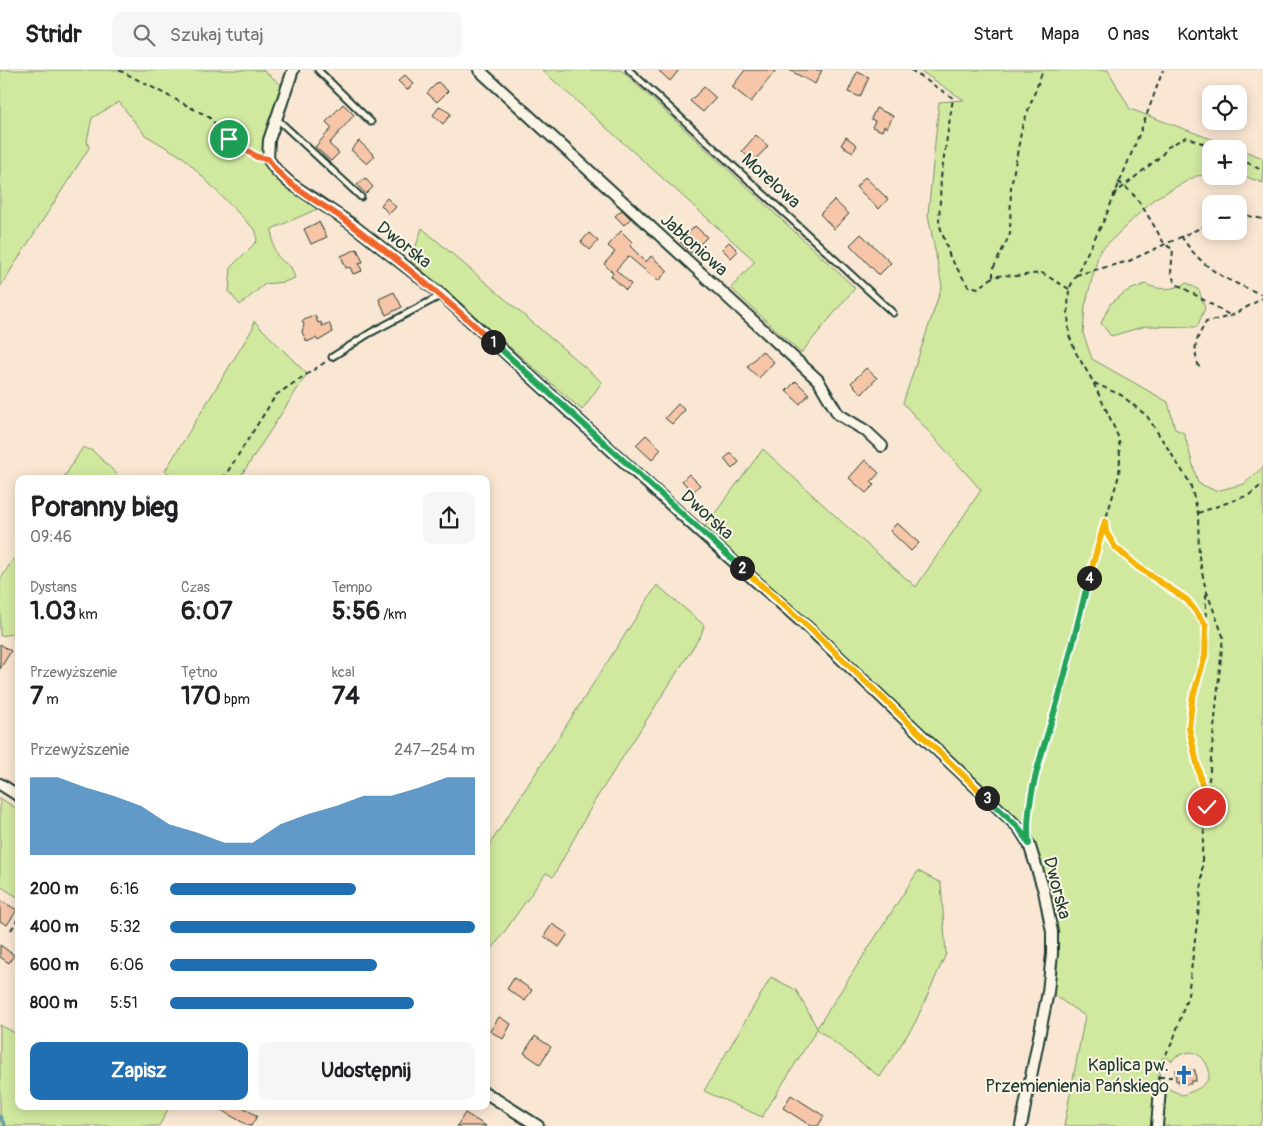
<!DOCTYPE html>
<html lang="pl">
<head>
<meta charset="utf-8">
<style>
  :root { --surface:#fff; --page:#f6f6f6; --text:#202124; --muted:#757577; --line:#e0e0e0; --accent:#1f6fb2 }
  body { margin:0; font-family:Pangolin,sans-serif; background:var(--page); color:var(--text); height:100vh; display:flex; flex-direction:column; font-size:19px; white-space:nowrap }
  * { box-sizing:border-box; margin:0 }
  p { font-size:16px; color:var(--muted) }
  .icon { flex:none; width:28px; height:28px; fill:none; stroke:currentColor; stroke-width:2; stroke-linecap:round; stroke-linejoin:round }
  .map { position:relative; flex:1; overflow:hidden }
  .sheet { position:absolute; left:15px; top:405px; width:475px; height:635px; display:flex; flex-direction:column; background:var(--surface); border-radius:10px; box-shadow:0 2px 12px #0003 }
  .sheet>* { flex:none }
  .buttons { position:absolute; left:1202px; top:15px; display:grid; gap:10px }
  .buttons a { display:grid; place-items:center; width:45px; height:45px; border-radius:10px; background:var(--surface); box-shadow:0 2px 12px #0003; font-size:25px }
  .pin { position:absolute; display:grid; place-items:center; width:42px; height:42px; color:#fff; margin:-21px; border:2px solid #fff; border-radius:50%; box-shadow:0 1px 5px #0007 }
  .km { position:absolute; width:25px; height:25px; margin:-12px; border-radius:50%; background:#222; color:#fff; font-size:14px; line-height:25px; text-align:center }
  .round { display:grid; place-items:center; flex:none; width:52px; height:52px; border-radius:10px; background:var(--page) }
  .summary { display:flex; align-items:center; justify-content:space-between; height:85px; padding:0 15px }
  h1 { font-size:28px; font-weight:700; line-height:38px }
  .stats { display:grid; grid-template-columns:repeat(3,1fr); gap:8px; height:85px; padding:5px 15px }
  .stats div { display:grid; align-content:center }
  .stats b { font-size:25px; font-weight:700 }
  .stats small { font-size:14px; font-weight:400 }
  .stats p { font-size:14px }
  .chart { height:140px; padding:10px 15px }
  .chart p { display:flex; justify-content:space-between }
  .chart svg { width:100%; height:90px; margin-top:5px; fill:var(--accent); opacity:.7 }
  .cta { display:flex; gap:10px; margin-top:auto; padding:10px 15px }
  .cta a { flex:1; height:58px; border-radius:10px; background:var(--accent); color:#fff; font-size:20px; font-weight:700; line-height:58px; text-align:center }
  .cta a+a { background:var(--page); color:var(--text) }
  ul { padding:0 15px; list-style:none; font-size:16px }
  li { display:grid; grid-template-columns:80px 60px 1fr; align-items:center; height:38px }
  li i { height:12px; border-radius:6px; background:var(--accent) }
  header { display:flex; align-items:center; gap:30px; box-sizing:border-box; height:70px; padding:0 25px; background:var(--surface); border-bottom:1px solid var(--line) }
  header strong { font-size:24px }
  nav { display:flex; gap:28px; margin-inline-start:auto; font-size:18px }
  .search { width:350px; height:45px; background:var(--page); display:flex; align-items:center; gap:12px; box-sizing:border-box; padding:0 18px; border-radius:10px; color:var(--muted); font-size:19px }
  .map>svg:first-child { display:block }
  .green { fill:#d1e99f; stroke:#78936a; fill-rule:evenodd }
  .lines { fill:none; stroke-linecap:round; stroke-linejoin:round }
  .stream { stroke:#619ca2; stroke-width:3 }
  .building { fill:#f7c5a8; stroke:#1f3d34 }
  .service-casing { stroke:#1f3d34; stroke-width:9 }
  .minor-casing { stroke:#1f3d34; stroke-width:14 }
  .path { stroke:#1f3d34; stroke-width:2; stroke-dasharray:5 4; stroke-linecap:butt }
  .service { stroke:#fcf5e5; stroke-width:5 }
  .minor { stroke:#fcf5e5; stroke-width:10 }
  .split-1-casing { stroke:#fff; stroke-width:10 }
  .split-2-casing { stroke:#fff; stroke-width:10 }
  .split-3-casing { stroke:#fff; stroke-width:10 }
  .split-4-casing { stroke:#fff; stroke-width:10 }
  .split-5-casing { stroke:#fff; stroke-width:10 }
  .split-1 { stroke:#f0652b; stroke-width:6 }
  .split-2 { stroke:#22a559; stroke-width:6 }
  .split-3 { stroke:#f5b400; stroke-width:6 }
  .split-4 { stroke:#22a559; stroke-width:6 }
  .split-5 { stroke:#f5b400; stroke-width:6 }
  .labels { text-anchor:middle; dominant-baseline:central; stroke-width:4; stroke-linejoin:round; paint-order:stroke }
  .street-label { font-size:18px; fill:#1f3d34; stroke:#fcf5e5 }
  .poi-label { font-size:18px; fill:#1f3d34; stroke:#fcf5e5; text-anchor:end }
</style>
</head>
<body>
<header>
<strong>Stridr</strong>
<div class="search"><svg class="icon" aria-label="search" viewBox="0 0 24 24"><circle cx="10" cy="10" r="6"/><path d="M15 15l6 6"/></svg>Szukaj tutaj</div>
<nav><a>Start</a><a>Mapa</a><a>O nas</a><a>Kontakt</a></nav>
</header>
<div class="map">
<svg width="1263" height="1056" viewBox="0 0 1263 1056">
  <rect width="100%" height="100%" fill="#fae7d3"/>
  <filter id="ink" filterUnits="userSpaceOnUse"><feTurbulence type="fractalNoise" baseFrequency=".02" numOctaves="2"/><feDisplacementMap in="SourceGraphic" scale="10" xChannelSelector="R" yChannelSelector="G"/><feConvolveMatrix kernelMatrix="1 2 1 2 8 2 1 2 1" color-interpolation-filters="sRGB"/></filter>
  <g filter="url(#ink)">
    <!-- green -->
    <g class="green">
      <path d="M0,0H263L284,17C272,39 253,81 270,104L317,139L272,159C273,179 273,186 291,197L295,208L284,212L265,214L240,235L229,222L231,197L257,171L256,161L184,88L145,65L119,32L92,48L87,71L89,78L0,217Z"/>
      <polygon points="542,0 621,0 855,218 801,283 731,218 755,191"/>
      <path d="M919,0H1108L1130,39L1263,88V113L1239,104V79H1211V105L1196,106L1154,129L1099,182L1085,236L1083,263L1092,289L1168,332L1175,359L1184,363L1198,413L1216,421L1244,414L1263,397V1047L1259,1056H1064L1085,946L1052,924C1054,898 1058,873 1054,847C1050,817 1036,787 1025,759L703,459L763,379L856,465L916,517L981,420L903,333L942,216L928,145L939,32L964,30ZM1190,982C1197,983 1202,986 1206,993C1217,1012 1198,1020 1182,1025L1165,1017L1160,1019C1158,1006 1159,998 1166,987L1172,991L1176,986Z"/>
      <polygon points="422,158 602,312 582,340 411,191"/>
      <path d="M1187,213L1199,220L1205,238L1197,257L1146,256L1111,266L1101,253L1110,234L1127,221L1145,214C1162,221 1171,220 1187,213Z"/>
      <polygon points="254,251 307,304 239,409 177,409 165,401 253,258"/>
      <polygon points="83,377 93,381 122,409 63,409"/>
      <polygon points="19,480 19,563 0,566 0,510"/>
      <polygon points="657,515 704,555 701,565 594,732 553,807 546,803 490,882 486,879 486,780"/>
      <polygon points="0,728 19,740 19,828 0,816"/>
      <polygon points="918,801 941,813 946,884 915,953 880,1007 817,959 762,1047 704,1021 771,907 796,920 817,958"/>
      <polygon points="0,955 19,965 19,1036 170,1036 159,1056 0,1056"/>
    </g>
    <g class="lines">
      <!-- stream -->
      <polyline class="stream" points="0,1046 5,1056"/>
    </g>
    <!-- building -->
    <g class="building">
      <polygon points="658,0 679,0 670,11"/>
      <polygon points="745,0 776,0 751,32 732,17"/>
      <polygon points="789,0 822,0 815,14"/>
      <polygon points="857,2 869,7 860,27 848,22"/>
      <polygon points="405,5 414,14 407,20 398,11"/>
      <polygon points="438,12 448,21 437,32 427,23"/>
      <polygon points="704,17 716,28 703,42 690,31"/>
      <polygon points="343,34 354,45 329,74 339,83 331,91 315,77 332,58 326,52"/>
      <polygon points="440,36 451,44 443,54 433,45"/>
      <polygon points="876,38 893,46 887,58 884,56 882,61 872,57 875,51 871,49"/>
      <polygon points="756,65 768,76 753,92 742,81"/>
      <polygon points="846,67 857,75 853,82 841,75"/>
      <polygon points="359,71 375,86 367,94 351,80"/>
      <polygon points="865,107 888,129 879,139 856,117"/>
      <polygon points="365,108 373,117 366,124 357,115"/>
      <polygon points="387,128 396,137 389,144 381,135"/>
      <polygon points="834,130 849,144 834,159 820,144"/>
      <polygon points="622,140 631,149 624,155 615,146"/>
      <polygon points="319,152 327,167 311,174 304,159"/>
      <polygon points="695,156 707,167 691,183 680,172"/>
      <polygon points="621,161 633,173 630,176 646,192 651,186 668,201 658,211 628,186 616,200 631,214 626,220 611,206 613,203 604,194 615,182 608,176"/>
      <polygon points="589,163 598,171 590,180 581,172"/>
      <polygon points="861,164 891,193 879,205 850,175"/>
      <polygon points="729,172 738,181 731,188 722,179"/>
      <polygon points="357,179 363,192 359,193 362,201 353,204 350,197 346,198 341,186"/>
      <polygon points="394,222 402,237 386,245 379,229"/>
      <polygon points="315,245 318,253 321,252 322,256 329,253 333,262 318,271 316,268 307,272 302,262 304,255 302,251"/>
      <polygon points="762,281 774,292 759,308 747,297"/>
      <polygon points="866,298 877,308 862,324 851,313"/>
      <polygon points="796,311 809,324 800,334 786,321"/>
      <polygon points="678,334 685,340 672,354 665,348"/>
      <polygon points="646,365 661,379 652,390 636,375"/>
      <polygon points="731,383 739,392 732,399 724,389"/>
      <polygon points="865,390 879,403 871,412 874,415 866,423 849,408"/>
      <polygon points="689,404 700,415 693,422 682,411"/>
      <polygon points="897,453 919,473 911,481 890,461"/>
      <polygon points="0,574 11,581 0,599"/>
      <polygon points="0,830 17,840 7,855 0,851"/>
      <polygon points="552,854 568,864 559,877 544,866"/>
      <polygon points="0,875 14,885 9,893 0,887"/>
      <polygon points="514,908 532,920 525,931 507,919"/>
      <polygon points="499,947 511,954 503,969 490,961"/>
      <polygon points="535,966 551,977 540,994 524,983"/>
      <polygon points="1175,1000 1195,1000 1196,1011 1191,1011 1191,1014 1179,1014 1179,1010 1176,1011"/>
      <polygon points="791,1025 824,1046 818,1056 811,1056 783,1038"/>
      <polygon points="214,1036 241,1036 257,1046 251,1056 249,1056"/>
      <polygon points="465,1043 486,1056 457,1056"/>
    </g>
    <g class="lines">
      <defs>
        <g id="service">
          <polyline points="318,0 371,52"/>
          <polyline points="629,0 893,243"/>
          <polyline points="276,48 361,127"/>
          <polyline points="332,287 370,263 442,225"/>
        </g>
        <g id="minor">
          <polyline points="293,0 269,70 268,89 277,101 290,113 350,153 442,225 695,457 814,563 1019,758 1029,774 1044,821 1052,862 1052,884 1048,922 1021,1056"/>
          <polyline points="479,0 818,310 838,344 866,361 882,376"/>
          <polyline points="0,714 19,726"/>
          <polyline points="486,1023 538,1056"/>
          <polyline points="1157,1056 1160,1019"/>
        </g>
      </defs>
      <!-- service casing -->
      <use href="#service" class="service-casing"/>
      <!-- minor casing -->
      <use href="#minor" class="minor-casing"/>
      <!-- path -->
      <g class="path">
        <polyline points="119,0 209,47 229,69 258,87"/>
        <polyline points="911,0 953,28 941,107 939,153 950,187 968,216 979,218 993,207 1004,205 1016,206 1042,203 1069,219"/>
        <polyline points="1239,88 1263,101"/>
        <path d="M1118,112C1135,121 1146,143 1156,159C1161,168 1162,174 1173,179L1171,203L1175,213L1231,246"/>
        <polyline points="1113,125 1161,86 1168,77 1186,67 1218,79"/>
        <polyline points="1239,145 1244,145 1263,149"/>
        <path d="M1181,166C1204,201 1227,210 1263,225"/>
        <polyline points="1076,205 1129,191 1211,153"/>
        <polyline points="993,207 993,199 1010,164 1011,117 1022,57 1043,0"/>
        <path d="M1199,297C1192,277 1196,270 1206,252L1231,246L1263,228"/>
        <polyline points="1094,313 1121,325 1147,346 1190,413 1198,443 1199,487 1205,516"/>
        <polyline points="223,409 276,325 327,291"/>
        <polyline points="1198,443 1249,425 1263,414"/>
        <path d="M1105,453C1110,492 1160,507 1187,530C1195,537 1201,546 1206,555"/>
        <polyline points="1206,524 1205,586 1192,630 1189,658 1206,735"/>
        <polyline points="1028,751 1036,707 1060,624 1093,492 1119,405 1120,387 1119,369 1110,348 1091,308 1076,283 1069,265 1068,239 1069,219 1105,148 1143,55 1163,0"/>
        <polyline points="11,860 19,847"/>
        <polyline points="1159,1007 1172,1007"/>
        <polyline points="1158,1010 1160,995 1173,971 1188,925 1202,813 1202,782 1223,566 1205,517"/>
      </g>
      <!-- service -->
      <use href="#service" class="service"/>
      <!-- minor -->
      <use href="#minor" class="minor"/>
    </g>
  </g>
  <g class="lines" filter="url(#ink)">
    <defs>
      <path id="split-1" d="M229,69L257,87L268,89C287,119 325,134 352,155C401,192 448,231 493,272"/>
      <polyline id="split-2" points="493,272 742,498"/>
      <polyline id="split-3" points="742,498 814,562 987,728"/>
      <path id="split-4" d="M987,728L1019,758L1029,774C1023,729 1047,669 1059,626C1070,587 1079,547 1089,508"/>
      <polyline id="split-5" points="1089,508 1105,451 1106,462 1115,477 1138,497 1187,530 1206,555 1205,586 1192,630 1189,658 1207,737"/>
    </defs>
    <!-- split-1 casing -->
    <use href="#split-1" class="split-1-casing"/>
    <!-- split-2 casing -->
    <use href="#split-2" class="split-2-casing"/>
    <!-- split-3 casing -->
    <use href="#split-3" class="split-3-casing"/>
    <!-- split-4 casing -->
    <use href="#split-4" class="split-4-casing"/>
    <!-- split-5 casing -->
    <use href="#split-5" class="split-5-casing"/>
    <!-- split-1 -->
    <use href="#split-1" class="split-1"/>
    <!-- split-2 -->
    <use href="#split-2" class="split-2"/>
    <!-- split-3 -->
    <use href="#split-3" class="split-3"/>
    <!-- split-4 -->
    <use href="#split-4" class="split-4"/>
    <!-- split-5 -->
    <use href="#split-5" class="split-5"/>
  </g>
  <!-- icons -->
  <defs>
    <symbol id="church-bare" viewBox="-9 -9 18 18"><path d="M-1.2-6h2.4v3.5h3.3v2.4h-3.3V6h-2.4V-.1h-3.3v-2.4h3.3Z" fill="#1f6fb2" stroke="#fcf5e5" stroke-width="2.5" paint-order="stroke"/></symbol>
  </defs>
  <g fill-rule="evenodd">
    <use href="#church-bare" x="1170" y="991" width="28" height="28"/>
  </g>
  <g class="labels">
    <!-- street labels -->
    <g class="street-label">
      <text transform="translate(771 111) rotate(42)">Morelowa</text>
      <text transform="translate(404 175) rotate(38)">Dworska</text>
      <text transform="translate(694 175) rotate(42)">Jabłoniowa</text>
      <text transform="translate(707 445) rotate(42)">Dworska</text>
      <text transform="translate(1057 818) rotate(75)">Dworska</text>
    </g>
    <!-- poi labels -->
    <g class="poi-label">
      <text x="1169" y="995">Kaplica pw.<tspan x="1169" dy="21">Przemienienia Pańskiego</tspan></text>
    </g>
  </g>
</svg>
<div class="buttons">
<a><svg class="icon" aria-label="locate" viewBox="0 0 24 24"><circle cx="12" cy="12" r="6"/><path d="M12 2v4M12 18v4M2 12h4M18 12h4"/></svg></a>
<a>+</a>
<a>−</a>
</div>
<div class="pin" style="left:229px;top:69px;background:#1e9e55"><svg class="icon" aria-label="arrive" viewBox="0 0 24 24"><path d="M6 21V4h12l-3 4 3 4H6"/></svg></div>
<div class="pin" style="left:1207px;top:737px;background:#d93025"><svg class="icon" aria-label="check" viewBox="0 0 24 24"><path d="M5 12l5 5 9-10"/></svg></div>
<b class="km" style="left:493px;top:272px">1</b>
<b class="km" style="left:742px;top:498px">2</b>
<b class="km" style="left:987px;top:728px">3</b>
<b class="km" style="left:1089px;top:508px">4</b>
<section class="sheet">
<div class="summary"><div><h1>Poranny bieg</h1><p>09:46</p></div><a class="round"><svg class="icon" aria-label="share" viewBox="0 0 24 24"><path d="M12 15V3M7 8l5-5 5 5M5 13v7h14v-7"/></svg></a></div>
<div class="stats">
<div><p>Dystans</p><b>1.03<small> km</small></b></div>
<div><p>Czas</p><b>6:07</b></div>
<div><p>Tempo</p><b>5:56<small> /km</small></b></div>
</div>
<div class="stats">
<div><p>Przewyższenie</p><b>7<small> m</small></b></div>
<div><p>Tętno</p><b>170<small> bpm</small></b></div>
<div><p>kcal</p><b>74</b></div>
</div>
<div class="chart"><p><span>Przewyższenie</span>247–254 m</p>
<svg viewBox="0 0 160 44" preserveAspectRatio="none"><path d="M0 44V6L10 6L20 11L30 15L40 20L50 29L60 33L70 38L80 38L90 29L100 24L110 20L120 15L130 15L140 11L150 6L160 6V44z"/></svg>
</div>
<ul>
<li><b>200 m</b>6:16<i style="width:61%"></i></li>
<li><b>400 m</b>5:32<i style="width:100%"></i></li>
<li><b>600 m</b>6:06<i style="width:68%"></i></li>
<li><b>800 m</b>5:51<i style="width:80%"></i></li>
</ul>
<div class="cta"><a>Zapisz</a><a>Udostępnij</a></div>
</section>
</div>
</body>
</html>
